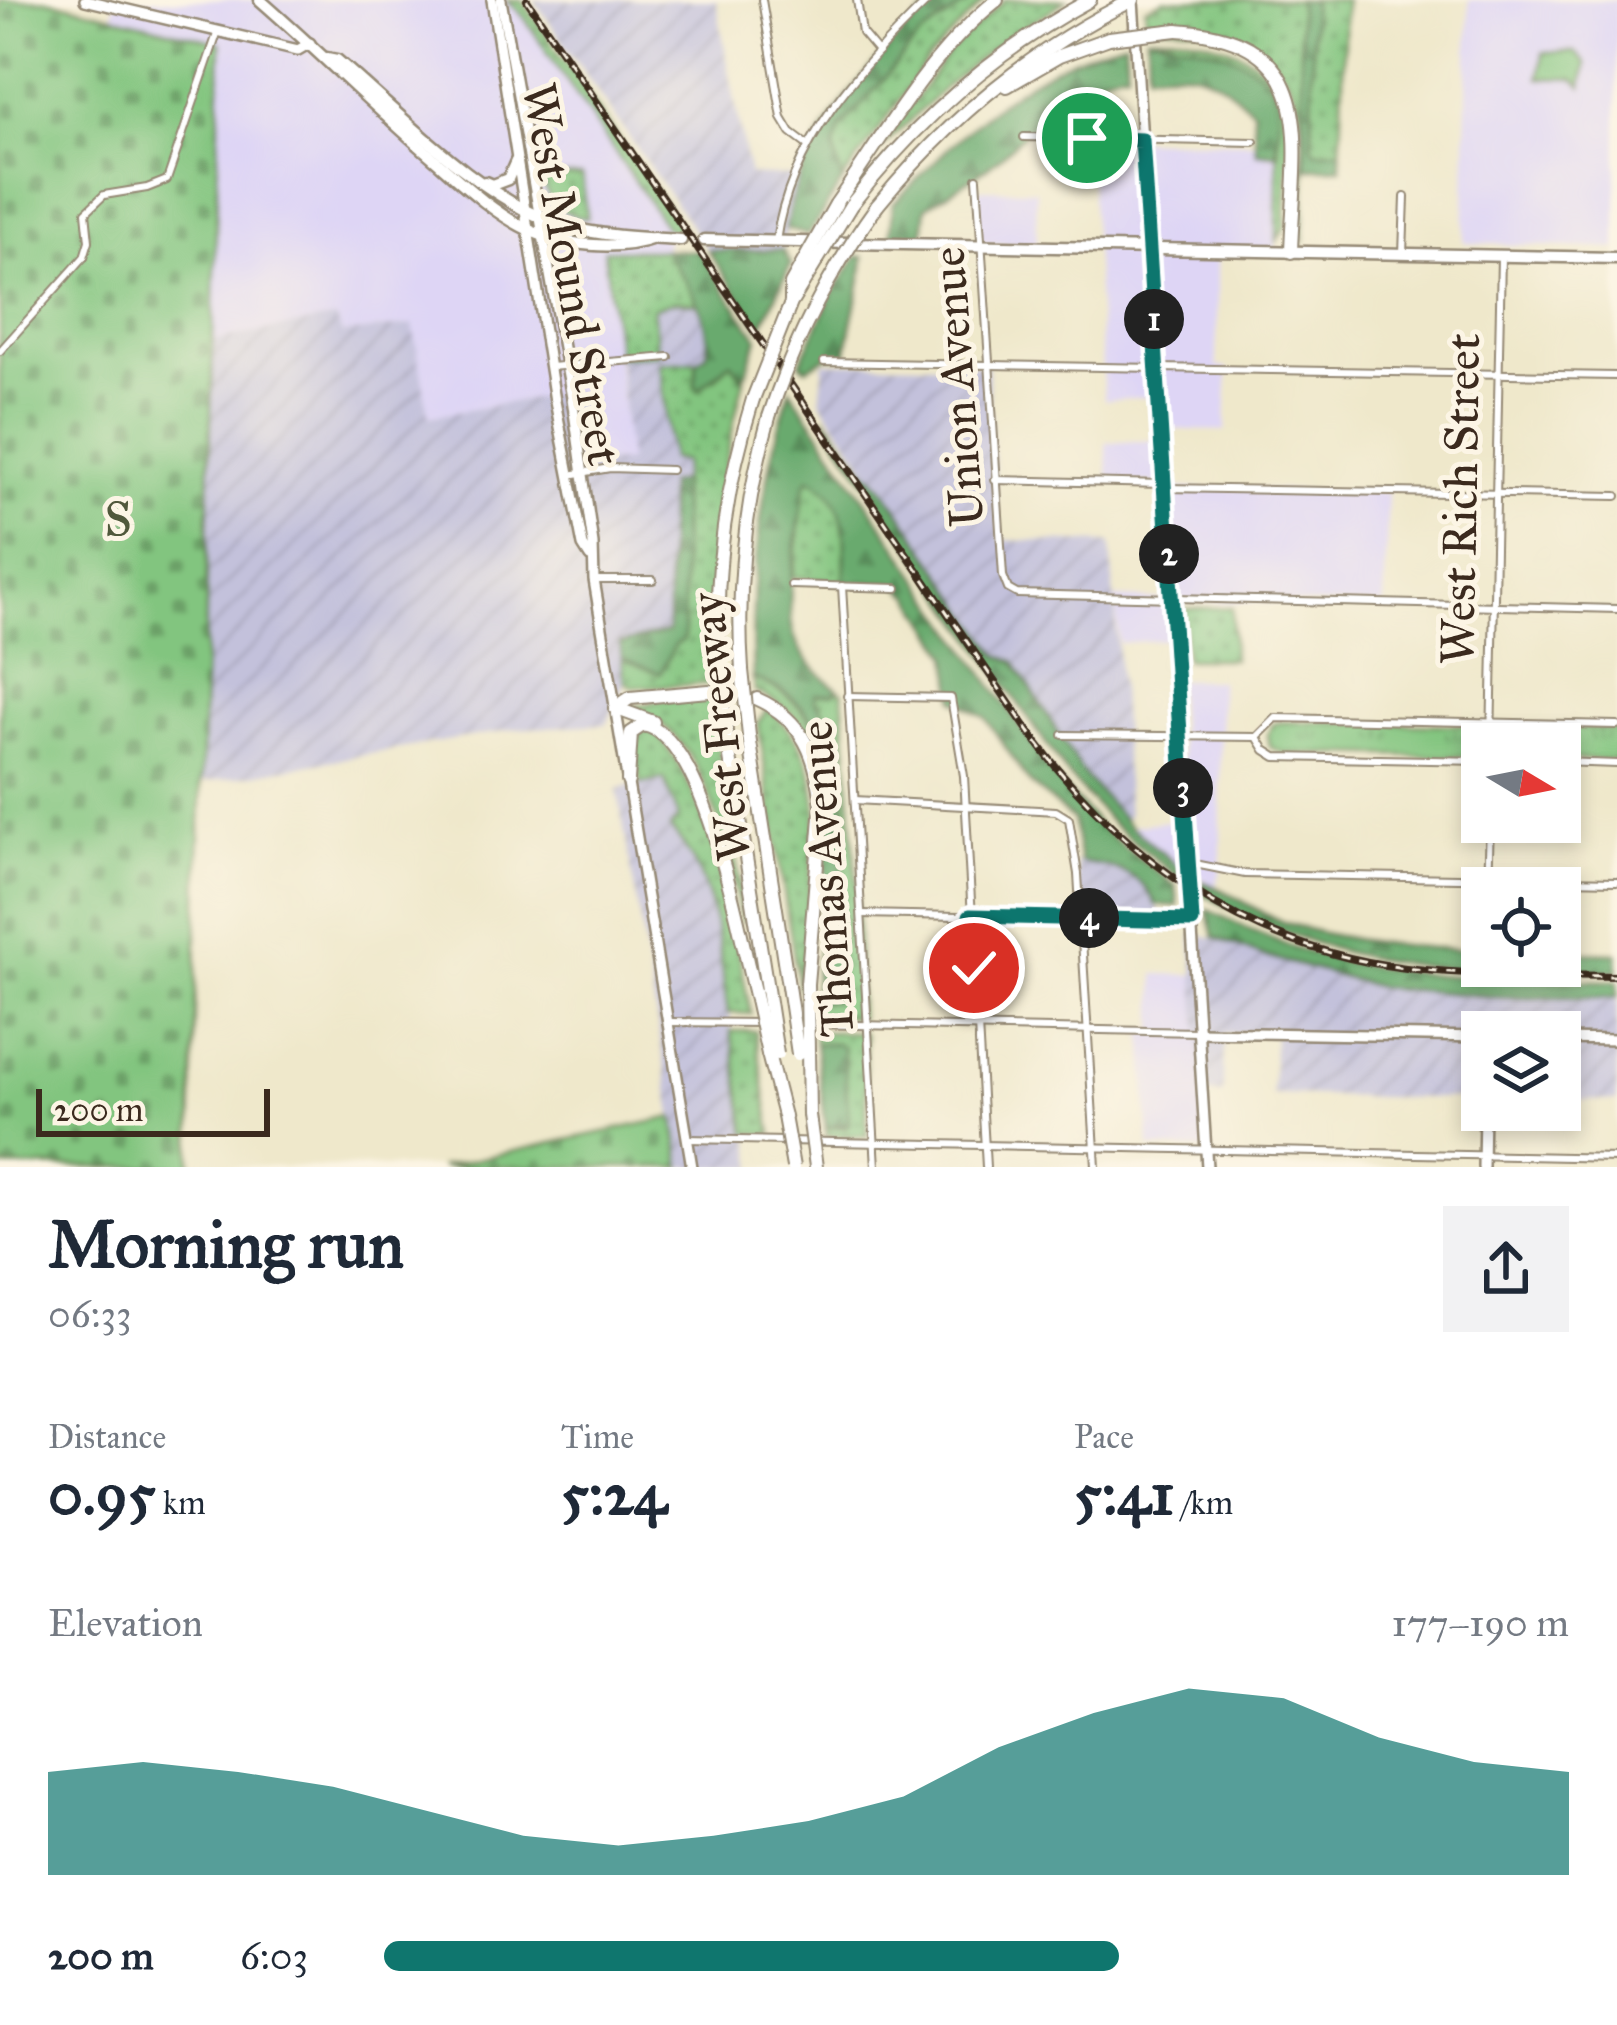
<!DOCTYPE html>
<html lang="en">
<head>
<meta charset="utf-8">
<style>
  :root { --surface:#fff; --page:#f2f2f3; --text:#1f2937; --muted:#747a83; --accent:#0f766e }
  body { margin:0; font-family:"IM FELL Great Primer",serif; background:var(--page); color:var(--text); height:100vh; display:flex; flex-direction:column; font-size:45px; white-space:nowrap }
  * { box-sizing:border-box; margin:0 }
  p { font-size:39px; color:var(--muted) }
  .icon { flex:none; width:66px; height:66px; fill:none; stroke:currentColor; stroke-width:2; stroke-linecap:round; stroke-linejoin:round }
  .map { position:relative; height:1167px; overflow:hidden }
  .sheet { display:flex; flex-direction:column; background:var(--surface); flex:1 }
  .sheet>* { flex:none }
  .needle { width:78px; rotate:100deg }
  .buttons { position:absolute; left:1461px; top:723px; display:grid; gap:24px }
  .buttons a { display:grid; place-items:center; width:120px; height:120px; border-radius:0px; background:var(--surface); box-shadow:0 6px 18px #0003; font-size:60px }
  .scale { position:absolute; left:36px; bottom:30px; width:234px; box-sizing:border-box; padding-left:12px; border:6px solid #3b2a1e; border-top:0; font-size:33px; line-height:42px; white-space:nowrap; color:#3b2a1e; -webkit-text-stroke:9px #fcf5e5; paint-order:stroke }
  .pin { position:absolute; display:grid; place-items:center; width:102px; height:102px; color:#fff; margin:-51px; border:6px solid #fff; border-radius:50%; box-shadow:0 3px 12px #0007 }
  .km { position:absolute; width:60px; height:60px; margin:-30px; border-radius:50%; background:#222; color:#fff; font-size:33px; line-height:60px; text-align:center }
  .round { display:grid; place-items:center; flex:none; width:126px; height:126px; border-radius:0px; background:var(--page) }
  .head { display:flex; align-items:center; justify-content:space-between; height:204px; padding:0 48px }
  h1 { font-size:66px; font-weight:700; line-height:90px }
  .figures { display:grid; grid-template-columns:repeat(3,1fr); gap:18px; height:204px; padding:12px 48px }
  .figures div { display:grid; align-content:center }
  .figures b { font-size:60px; font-weight:700 }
  .figures small { font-size:33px; font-weight:400 }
  .figures p { font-size:33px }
  .chart { height:336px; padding:24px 48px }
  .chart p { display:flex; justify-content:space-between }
  .chart svg { width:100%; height:216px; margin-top:12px; fill:var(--accent); opacity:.7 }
  ul { padding:0 48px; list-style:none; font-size:39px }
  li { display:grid; grid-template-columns:192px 144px 1fr; align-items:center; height:90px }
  li i { height:30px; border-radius:15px; background:var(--accent) }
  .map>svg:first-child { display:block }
  .built { fill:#ded5f5 }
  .industrial { fill:url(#industrial-furrows) }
  .grass { fill:url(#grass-dots); stroke:#5e784e; stroke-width:3 }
  .forest { fill:url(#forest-firs); stroke:#526a46; stroke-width:3 }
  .cemetery { fill:url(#cemetery-stones); stroke:#5e784e; stroke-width:3 }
  .park { fill:url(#park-tufts); stroke:#5e784e; stroke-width:3 }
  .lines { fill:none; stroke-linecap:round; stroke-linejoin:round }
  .street-casing { stroke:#958974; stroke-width:10 }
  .secondary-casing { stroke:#958974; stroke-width:14 }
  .primary-casing { stroke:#958974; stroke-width:15 }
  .highway-casing { stroke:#958974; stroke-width:16 }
  .street { stroke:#fff; stroke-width:6 }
  .secondary { stroke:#fff; stroke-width:9 }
  .primary { stroke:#fff; stroke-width:10 }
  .highway { stroke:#fff; stroke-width:12 }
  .rail-casing { stroke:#3b2a1e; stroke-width:8 }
  .rail { stroke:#fcf5e5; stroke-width:3; stroke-dasharray:9; stroke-linecap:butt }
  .highway-bridge-casing { stroke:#958974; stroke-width:16; stroke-linecap:butt }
  .highway-bridge { stroke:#fff; stroke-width:12 }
  .route-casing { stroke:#fff; stroke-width:24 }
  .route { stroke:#0f766e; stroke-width:15 }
  .labels { text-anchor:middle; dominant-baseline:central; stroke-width:10; stroke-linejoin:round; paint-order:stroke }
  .street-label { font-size:48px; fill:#3b2a1e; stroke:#fcf5e5 }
  .park-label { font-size:48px; fill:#50583b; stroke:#fcf5e5 }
</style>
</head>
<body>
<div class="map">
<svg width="1617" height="1167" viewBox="0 0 1617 1167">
  <defs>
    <pattern id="industrial-furrows" width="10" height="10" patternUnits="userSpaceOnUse" patternTransform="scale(3)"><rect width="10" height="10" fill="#c3c1db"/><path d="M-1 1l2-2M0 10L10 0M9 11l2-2" fill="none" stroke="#a8a6bc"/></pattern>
    <pattern id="grass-dots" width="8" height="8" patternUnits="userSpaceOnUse" patternTransform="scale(3)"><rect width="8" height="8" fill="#82c57f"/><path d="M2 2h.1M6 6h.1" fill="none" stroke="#6ca067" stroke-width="1.8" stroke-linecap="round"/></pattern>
    <pattern id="forest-firs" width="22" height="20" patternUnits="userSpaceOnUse" patternTransform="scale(3)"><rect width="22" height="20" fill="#69aa6e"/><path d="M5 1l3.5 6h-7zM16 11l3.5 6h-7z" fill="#588b5a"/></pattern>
    <pattern id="cemetery-stones" width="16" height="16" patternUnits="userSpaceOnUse" patternTransform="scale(3)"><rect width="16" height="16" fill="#82c57f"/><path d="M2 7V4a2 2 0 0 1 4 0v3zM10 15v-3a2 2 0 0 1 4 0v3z" fill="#6ca067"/></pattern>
    <pattern id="park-tufts" width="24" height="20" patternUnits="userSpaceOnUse" patternTransform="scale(3)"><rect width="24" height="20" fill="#82c57f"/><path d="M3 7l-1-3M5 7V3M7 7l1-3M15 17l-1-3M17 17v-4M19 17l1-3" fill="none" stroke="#6ca067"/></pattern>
  </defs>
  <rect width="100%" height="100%" fill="#fcf5e5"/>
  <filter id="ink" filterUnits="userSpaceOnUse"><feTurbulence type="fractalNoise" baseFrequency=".00833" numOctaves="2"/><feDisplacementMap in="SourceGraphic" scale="24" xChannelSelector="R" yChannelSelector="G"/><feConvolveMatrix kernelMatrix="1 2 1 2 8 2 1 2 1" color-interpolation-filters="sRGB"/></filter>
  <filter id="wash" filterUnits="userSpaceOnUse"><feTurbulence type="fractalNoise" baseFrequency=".004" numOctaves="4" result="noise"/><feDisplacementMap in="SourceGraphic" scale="48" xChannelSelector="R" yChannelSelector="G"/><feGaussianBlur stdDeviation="2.7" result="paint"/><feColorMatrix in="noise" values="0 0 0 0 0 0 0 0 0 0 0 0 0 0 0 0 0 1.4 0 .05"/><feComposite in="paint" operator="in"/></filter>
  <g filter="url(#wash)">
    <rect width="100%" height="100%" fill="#efe8cb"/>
    <!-- built -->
    <g class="built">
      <polygon points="116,0 507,0 523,16 667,229 665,250 604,251 629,462 588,463 577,391 429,417 412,325 342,334 336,318 213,341 221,43 112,15"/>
      <polygon points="1469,0 1617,0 1617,249 1464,243"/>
      <polygon points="1087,138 1254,142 1269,156 1276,154 1276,252 1217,251 1217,367 1228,368 1226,431 1161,429 1158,396 1104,400"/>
      <polygon points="977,189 1036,190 1037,245 980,243"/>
      <polygon points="1162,440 1164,484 1109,482 1106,443"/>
      <polygon points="1164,488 1388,492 1384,605 1172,601 1174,639 1119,643 1115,598 1171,600"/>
      <polygon points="1176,680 1220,680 1221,870 1216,886 1179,867 1131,826 1185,819"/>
      <polygon points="1155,974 1195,975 1206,1150 1150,1148 1143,1031 1155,1030"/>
    </g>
    <!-- industrial -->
    <g class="industrial">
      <polygon points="534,0 716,0 749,175 800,177 790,203 783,250 708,251"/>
      <polygon points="676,301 700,304 709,347 707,354 697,361 660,364 684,462 681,481 668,485 668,633 621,645 625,682 607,724 516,729 201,783 213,341 336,318 342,334 413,325 429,417 577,391 588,463 628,462 618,357 658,354 652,308"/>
      <polygon points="824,362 987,365 1000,540 1111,543 1128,815 1124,819 1086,778 1015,662 998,655 820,400"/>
      <polygon points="664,778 679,817 670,829 688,849 704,877 712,909 755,1167 682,1167 617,789"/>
      <polygon points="1076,861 1121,868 1148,887 1163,920 1080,918"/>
      <polygon points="1192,932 1379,987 1500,997 1617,998 1617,1101 1560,1100 1560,1032 1482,1032 1482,1099 1272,1095 1274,1034 1224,1033 1223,1094 1202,1093"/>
    </g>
    <!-- grass -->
    <g class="grass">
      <polygon points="507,0 522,0 685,233 667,229 523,16"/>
      <polygon points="971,0 985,0 927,61 842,182 834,148 841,128 921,36"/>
      <polygon points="1005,0 1066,0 988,51 947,85 874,155 949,53"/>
      <path d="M1165,0H1298L1301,5L1306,168L1304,241L1299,234C1300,193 1308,144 1298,104C1282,37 1204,24 1147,26L1145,8Z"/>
      <polygon points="1312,0 1345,0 1341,150 1314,151 1312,145"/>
      <path d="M1180,35C1309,57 1288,118 1286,226L1277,240L1278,110L1219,50L1147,36Z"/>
      <path d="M541,176H582L587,218C559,215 547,202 541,176Z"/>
      <polygon points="604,250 665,250 700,304 676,301 653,308 658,354 618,357"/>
      <path d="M697,361L695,386L716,377L731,362L744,379C718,480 706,578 711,684L633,687L625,682L622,658L660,673L675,644L684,639L681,481L684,462L671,459L660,363Z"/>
      <path d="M810,477C850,497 846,544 844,582L793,577L805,485Z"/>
      <polygon points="1232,607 1233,659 1185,659 1184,609"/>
      <path d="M753,678C797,695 820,721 826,769C812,730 795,707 755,692Z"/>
      <polygon points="838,689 843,693 857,887 860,1018 813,1015 813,1002 828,1002 839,989 839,882 846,812 833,723 815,699 815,694 834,693"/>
      <path d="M711,696L746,922H742C724,849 712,736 632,707L673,698Z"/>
      <path d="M767,709C803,736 814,767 817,812L799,990L758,723Z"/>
      <path d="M639,730L655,732C715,802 733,925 751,1014L728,1013C718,945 718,882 670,828L679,817L664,779L641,784L635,747Z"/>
      <polygon points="731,1031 755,1031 772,1134 747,1133"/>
      <polygon points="814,1032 862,1032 865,1036 867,1136 827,1136 826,1128 846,1127 836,1043 815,1044"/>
    </g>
    <!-- forest -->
    <g class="forest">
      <path d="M937,0H971L921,36L841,128L834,148L842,182L808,235L786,229C799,135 872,64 937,0Z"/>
      <polygon points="1298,0 1312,0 1312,145 1315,151 1341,150 1341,168 1306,168"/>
      <path d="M1147,36C1184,42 1254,51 1273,89C1283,107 1277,134 1276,154L1256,152L1253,110C1210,72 1204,68 1148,72Z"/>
      <path d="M1125,41L1127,70C1074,76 1041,119 1004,153C981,175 951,190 926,207L923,235L891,236L893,204C966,129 1021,69 1125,41Z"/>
      <path d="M665,250L698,251L758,338L744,379L731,362L698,390L695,386L697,361L707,354C713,315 685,281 665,250Z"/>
      <polygon points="783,250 791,264 761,328 708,251"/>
      <path d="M857,256L864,257C861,291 851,321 846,356L827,357L806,368L800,363L833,293Z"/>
      <path d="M790,389L1051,772L1105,832L1176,886L1178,906L1156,905C1140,871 1114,867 1080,862L1073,820L1029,782L985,717L955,700L949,655L912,596L894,583L844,582C846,545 850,497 810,478L805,485C800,524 782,602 795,638C802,658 822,677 838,689L834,693L816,694L815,699L833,724L840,740L844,780L839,989L836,999L813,1002C817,934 845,777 812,721C799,698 778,687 753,678C750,577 760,486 790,389Z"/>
      <polygon points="827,419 861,465 884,488 998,655 1014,661 1086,778 1130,826 1179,867 1179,878 1110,822 1067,774 828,427"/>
      <polygon points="681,481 684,640 675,645 660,674 622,658 620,644 668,632 668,484"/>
      <path d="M1202,882C1232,891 1256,913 1286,923C1348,943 1417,948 1482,950V966H1560V952L1617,953V971C1528,970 1435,975 1348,953C1297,940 1249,918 1202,894Z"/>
      <path d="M1207,909C1246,928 1285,947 1328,958C1422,981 1521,979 1617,981V998L1500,997L1379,987L1260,955L1214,937Z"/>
      <polygon points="836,1043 843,1047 849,1124 826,1128 815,1044"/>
    </g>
    <!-- cemetery -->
    <g class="cemetery">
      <polygon points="0,0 49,0 221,43 191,1167 0,1167"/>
      <polygon points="674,1117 682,1167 440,1167"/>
    </g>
    <!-- park -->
    <g class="park">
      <polygon points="1568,52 1575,52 1586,64 1582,87 1574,79 1539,78 1543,53"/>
      <polygon points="1282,722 1466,725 1476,729 1481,743 1476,752 1465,757 1283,753 1269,747 1267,735 1273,724"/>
      <polygon points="1517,727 1617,729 1617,760 1560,759 1560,744 1503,744 1508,730"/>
    </g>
  </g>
  <g filter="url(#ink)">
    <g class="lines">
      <defs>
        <g id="street">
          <polyline points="762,0 782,118 791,133 807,145"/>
          <polyline points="857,0 862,33 878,52"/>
          <polyline points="1024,137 1254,142"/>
          <polyline points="977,178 1003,576 1008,589 1017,594 1617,609"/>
          <path d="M776,241C790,143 859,67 929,0"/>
          <polyline points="1403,254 1405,197"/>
          <polyline points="0,351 84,257 89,241 86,212 104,195 147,188 167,180 218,31"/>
          <polyline points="824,362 1617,376"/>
          <polyline points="550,367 669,357"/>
          <polyline points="569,475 610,468 671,470"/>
          <polyline points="995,480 1164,484"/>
          <polyline points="1165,488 1617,496"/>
          <polyline points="594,580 653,580"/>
          <polyline points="791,585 897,588"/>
          <polyline points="842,586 876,1167"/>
          <polyline points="847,696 951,698 964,776 986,1167"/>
          <polyline points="1063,735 1257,737"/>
          <polyline points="1257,737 1276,718 1617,725"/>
          <polyline points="1257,737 1265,750 1276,757 1482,761"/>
          <polyline points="1491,744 1501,256"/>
          <polyline points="1560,762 1617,764"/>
          <polyline points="855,800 1056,811 1069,819 1078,874 1096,1167"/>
          <polyline points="1190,863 1245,874 1617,881"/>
          <polyline points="1488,888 1490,822"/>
          <polyline points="862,914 1192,921"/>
          <polyline points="668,1022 762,1023"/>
          <polyline points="806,1024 1198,1032"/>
          <polyline points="687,1139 1617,1158"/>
        </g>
        <g id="secondary">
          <polyline points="85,0 298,50 310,43"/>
          <polyline points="492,0 555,401 583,546 590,557"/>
          <polyline points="501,0 572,398 593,544 594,580 692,1167"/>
          <polyline points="1133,0 1207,1167"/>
          <polyline points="1198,1032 1482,1037"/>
          <polyline points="1560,1039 1617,1040"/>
          <polyline points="1483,1167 1484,1110"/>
        </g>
        <g id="primary">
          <path d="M260,0C321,53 376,109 438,162C465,186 494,213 527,229C561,246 619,251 654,238"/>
          <path d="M327,58L337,60C400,114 483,201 561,225C598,236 643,238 681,240"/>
          <polyline points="485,182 492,185 508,179 516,161"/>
          <polyline points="704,240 1617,258"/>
        </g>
        <g id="highway">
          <path d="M1177,30C1324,39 1294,144 1291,252"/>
          <polyline points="1007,86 1059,56 1109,38"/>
          <path d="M836,204C885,134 930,53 997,0"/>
          <path d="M851,205C917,120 995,51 1090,0"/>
          <path d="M877,206C948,119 1032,49 1133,0"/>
          <path d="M720,668C712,577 726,486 753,399"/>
          <path d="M742,670C736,583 745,502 769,417"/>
          <path d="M757,699C804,720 817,757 822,805L807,984"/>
          <polyline points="615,708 630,698 709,691"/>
          <polyline points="615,708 653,722"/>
          <polyline points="726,732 767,989"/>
          <polyline points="749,736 788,986"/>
          <path d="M628,781L631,733L643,725C705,734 740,937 754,991"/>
          <polyline points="808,1051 809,1115"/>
          <polyline points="768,1054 784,1116"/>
        </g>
      </defs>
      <!-- street casing -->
      <use href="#street" class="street-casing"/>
      <!-- secondary casing -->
      <use href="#secondary" class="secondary-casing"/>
      <!-- primary casing -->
      <use href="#primary" class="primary-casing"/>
      <!-- highway casing -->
      <use href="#highway" class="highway-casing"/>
      <!-- street -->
      <use href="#street" class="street"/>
      <!-- secondary -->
      <use href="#secondary" class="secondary"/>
      <!-- primary -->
      <use href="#primary" class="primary"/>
      <!-- highway -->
      <use href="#highway" class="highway"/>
      <defs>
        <path id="rail" d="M527,0L1029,732C1121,858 1248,949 1406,968C1476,976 1547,975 1617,976"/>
      </defs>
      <!-- rail casing -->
      <use href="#rail" class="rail-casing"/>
      <!-- rail -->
      <use href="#rail" class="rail"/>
      <defs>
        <g id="highway-bridge">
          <polyline points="1109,38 1177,30"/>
          <polyline points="791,302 791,284 836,204"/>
          <polyline points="753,399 791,303 851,205"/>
          <path d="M769,417C794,340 830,271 877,206"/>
          <polyline points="720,668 726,732"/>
          <polyline points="742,670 749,736"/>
          <polyline points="807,984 808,1051"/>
          <polyline points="788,986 798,1054"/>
          <polyline points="767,989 777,1054"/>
          <polyline points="754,991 768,1054"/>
          <polyline points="809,1115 816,1167"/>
          <polyline points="784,1116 793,1167"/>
        </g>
      </defs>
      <!-- highway-bridge casing -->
      <use href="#highway-bridge" class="highway-bridge-casing"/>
      <!-- highway-bridge -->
      <use href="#highway-bridge" class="highway-bridge"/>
    </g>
  </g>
  <g class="lines" filter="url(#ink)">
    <defs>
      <polyline id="route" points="974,968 970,916 1192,921 1142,140 1087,138"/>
    </defs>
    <!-- route casing -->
    <use href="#route" class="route-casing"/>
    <!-- route -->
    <use href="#route" class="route"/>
  </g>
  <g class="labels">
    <!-- street labels -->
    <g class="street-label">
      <text transform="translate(572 274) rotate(80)">West Mound Street</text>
      <text transform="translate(957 387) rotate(-94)">Union Avenue</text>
      <text transform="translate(1460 499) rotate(-89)">West Rich Street</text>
      <text transform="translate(720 727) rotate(-96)">West Freeway</text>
      <text transform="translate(826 879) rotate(-94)">Thomas Avenue</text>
    </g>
    <!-- park labels -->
    <g class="park-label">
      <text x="118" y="519">S</text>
    </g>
  </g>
</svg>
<div class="buttons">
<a><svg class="needle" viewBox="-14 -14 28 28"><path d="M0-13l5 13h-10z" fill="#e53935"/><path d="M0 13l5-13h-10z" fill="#747a83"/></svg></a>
<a><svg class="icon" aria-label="locate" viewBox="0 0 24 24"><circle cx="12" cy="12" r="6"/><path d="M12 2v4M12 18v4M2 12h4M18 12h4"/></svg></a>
<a><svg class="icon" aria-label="layers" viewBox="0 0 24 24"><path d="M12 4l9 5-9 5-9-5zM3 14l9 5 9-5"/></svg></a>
</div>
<div class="scale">200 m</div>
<div class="pin" style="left:1087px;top:138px;background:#1e9e55"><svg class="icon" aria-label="arrive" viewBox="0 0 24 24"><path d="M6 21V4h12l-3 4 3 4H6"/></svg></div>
<div class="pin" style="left:974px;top:968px;background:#d93025"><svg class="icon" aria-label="check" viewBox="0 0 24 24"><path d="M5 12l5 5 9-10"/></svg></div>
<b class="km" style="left:1154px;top:319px">1</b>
<b class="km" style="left:1169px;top:554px">2</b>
<b class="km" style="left:1183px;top:788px">3</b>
<b class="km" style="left:1089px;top:918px">4</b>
</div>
<section class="sheet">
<div class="head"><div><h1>Morning run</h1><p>06:33</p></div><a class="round"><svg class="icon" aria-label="share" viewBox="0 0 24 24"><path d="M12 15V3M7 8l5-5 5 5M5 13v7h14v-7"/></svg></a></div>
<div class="figures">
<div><p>Distance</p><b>0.95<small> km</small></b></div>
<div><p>Time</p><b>5:24</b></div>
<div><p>Pace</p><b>5:41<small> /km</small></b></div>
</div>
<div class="chart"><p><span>Elevation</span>177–190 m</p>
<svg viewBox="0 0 160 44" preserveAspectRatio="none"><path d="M0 44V23L10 21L20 23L30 26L40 31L50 36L60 38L70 36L80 33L90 28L100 18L110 11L120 6L130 8L140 16L150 21L160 23V44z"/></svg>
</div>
<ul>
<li><b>200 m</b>6:03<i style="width:62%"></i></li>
</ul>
</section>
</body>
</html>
